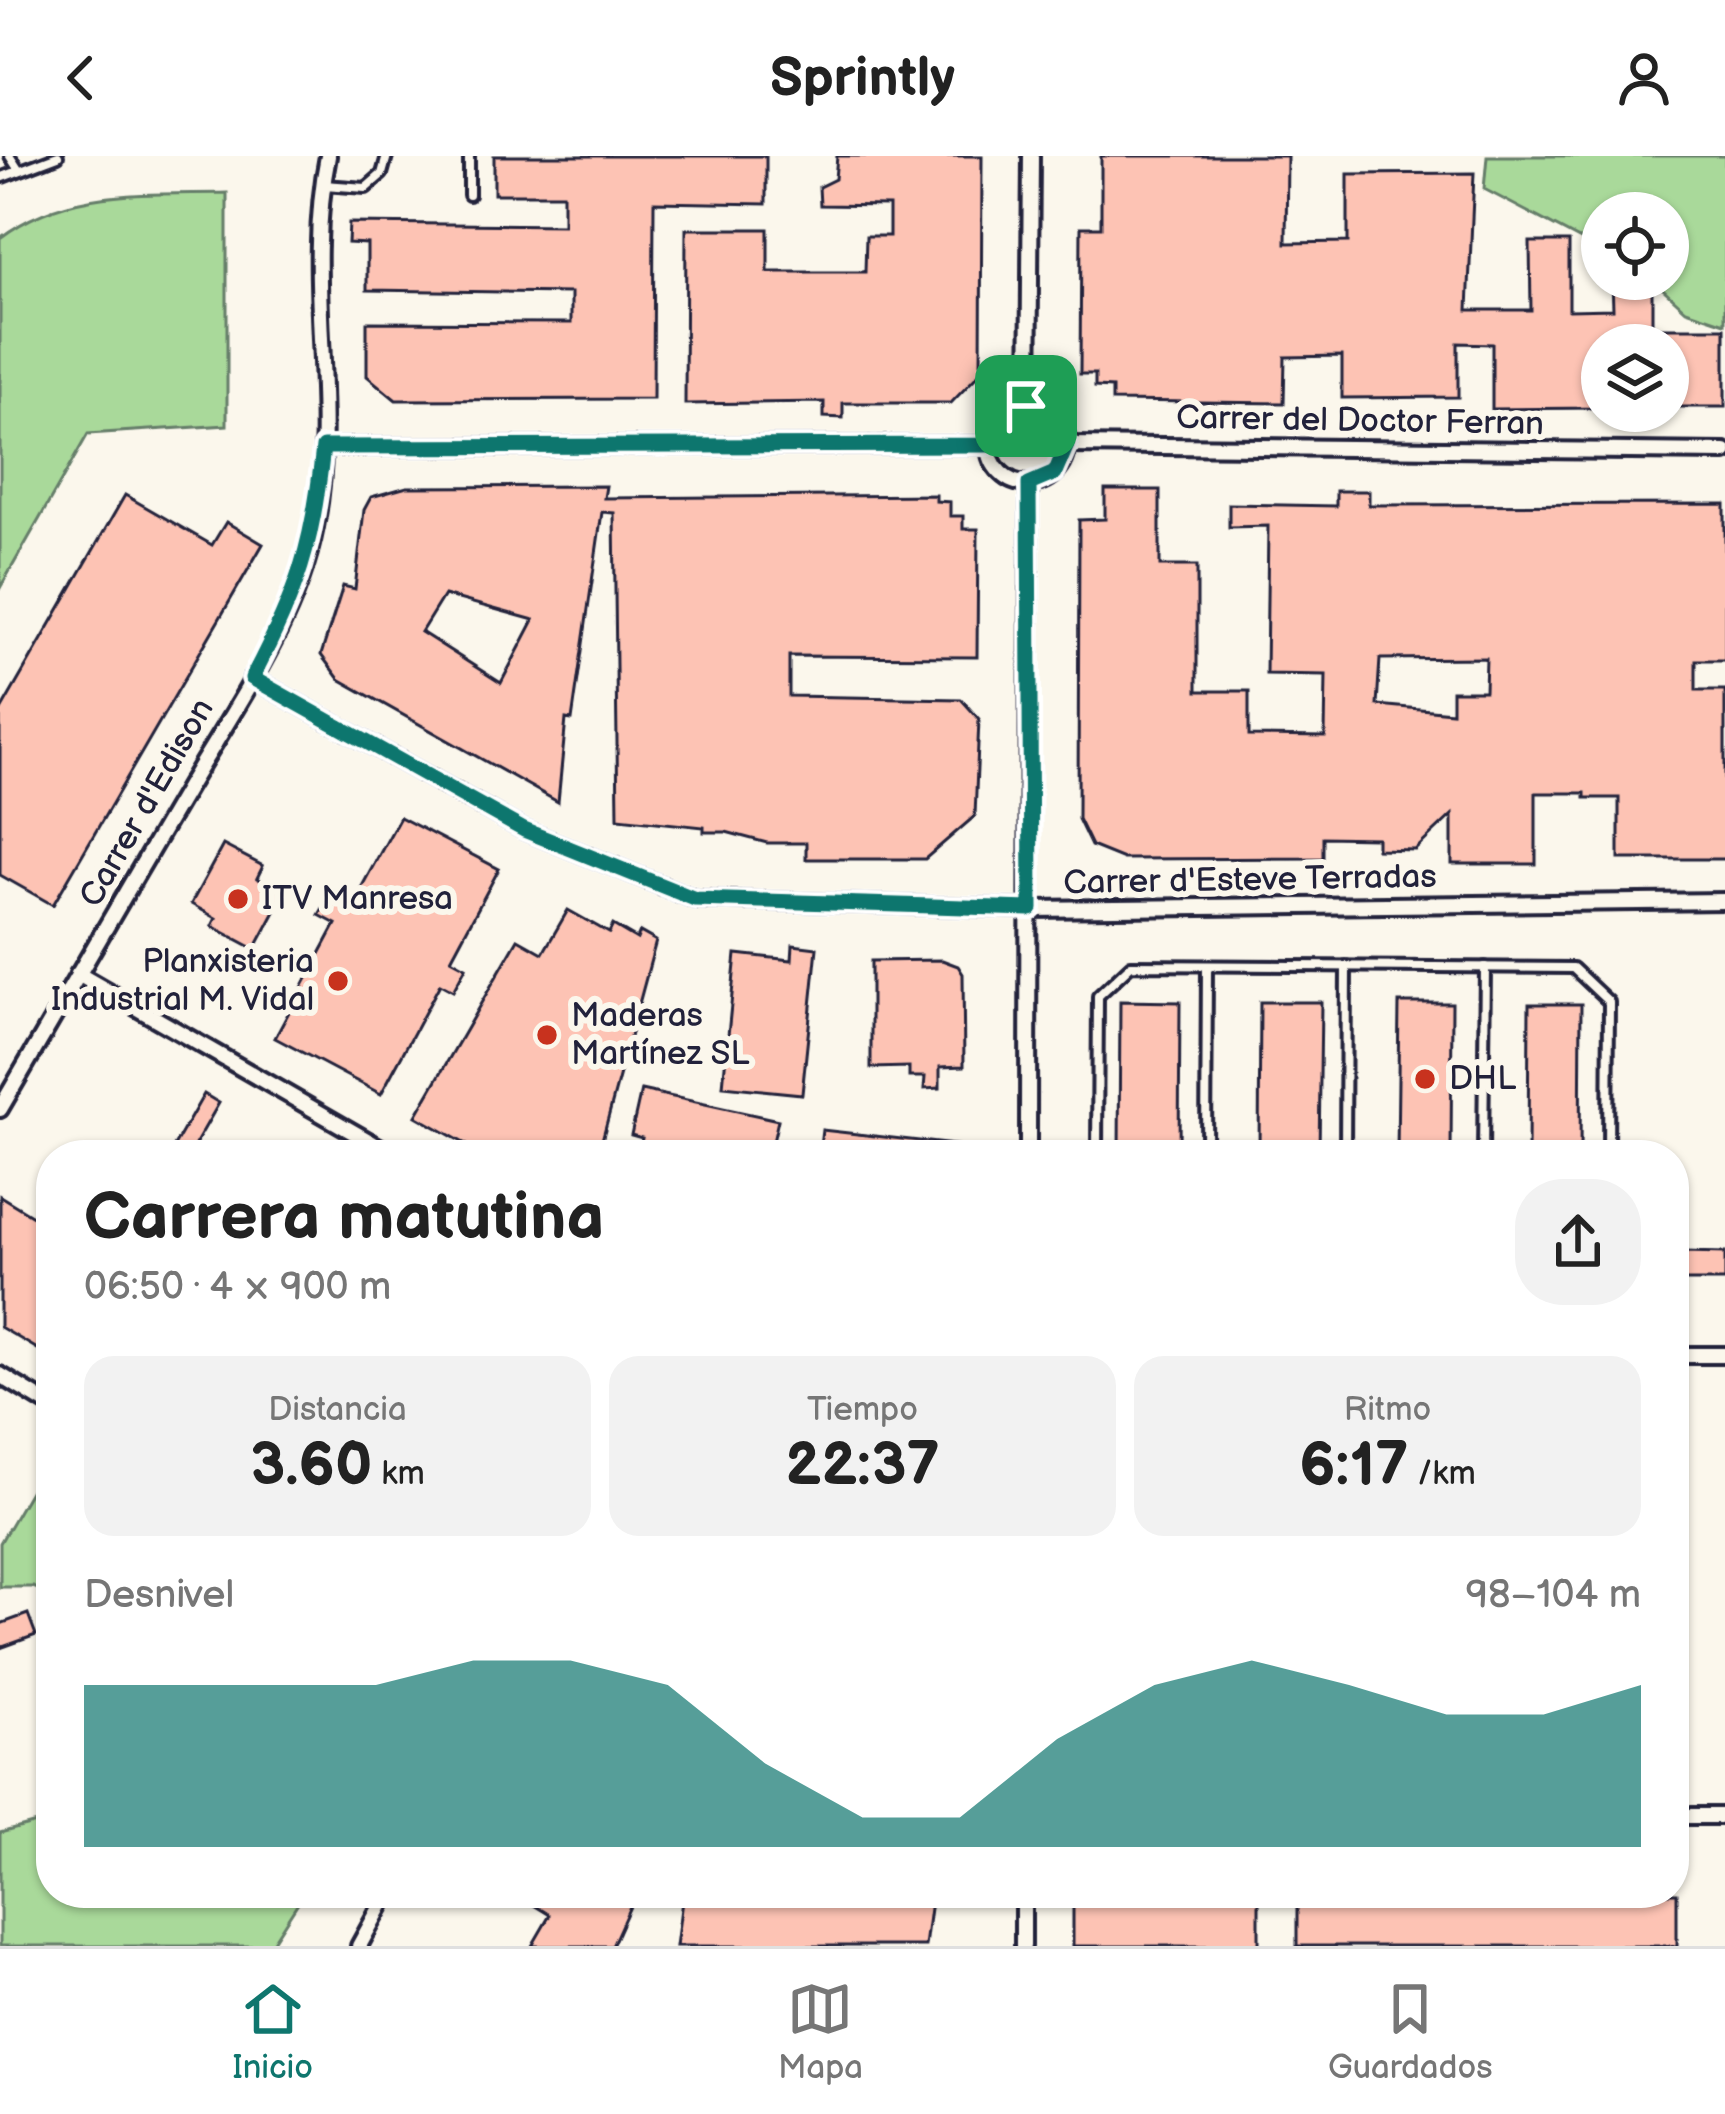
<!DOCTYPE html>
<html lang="es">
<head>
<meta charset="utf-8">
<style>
  :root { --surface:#fff; --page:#f2f2f2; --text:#222; --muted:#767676; --line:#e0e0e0; --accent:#0f766e }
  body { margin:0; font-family:"Balsamiq Sans",sans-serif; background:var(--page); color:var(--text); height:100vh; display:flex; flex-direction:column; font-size:45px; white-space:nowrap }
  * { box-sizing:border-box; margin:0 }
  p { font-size:39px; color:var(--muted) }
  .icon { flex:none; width:66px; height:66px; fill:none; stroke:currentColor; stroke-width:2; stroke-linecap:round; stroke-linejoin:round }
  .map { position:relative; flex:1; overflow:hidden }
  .sheet { position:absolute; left:36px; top:984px; width:1653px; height:768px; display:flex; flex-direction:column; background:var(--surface); border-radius:48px; box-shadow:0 3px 9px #0004 }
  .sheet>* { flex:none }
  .buttons { position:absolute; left:1581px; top:36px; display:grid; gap:24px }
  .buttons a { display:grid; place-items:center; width:108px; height:108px; border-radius:50%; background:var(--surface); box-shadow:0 3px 9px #0004; font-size:60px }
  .pin { position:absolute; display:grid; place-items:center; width:102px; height:102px; color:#fff; margin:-51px; border-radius:24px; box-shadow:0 6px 18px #0006 }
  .round { display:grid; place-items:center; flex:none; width:126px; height:126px; border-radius:48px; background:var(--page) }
  .overview { display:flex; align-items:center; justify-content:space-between; height:204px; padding:0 48px }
  h1 { font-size:66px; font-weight:800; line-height:90px }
  .stats { display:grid; grid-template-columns:repeat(3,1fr); gap:18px; height:204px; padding:12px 48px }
  .stats div { display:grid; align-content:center; border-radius:30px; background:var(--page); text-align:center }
  .stats b { font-size:60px; font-weight:800 }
  .stats small { font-size:33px; font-weight:400 }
  .stats p { font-size:33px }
  .chart { height:336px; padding:24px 48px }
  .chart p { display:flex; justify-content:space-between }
  .chart svg { width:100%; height:216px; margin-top:12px; fill:var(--accent); opacity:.7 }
  header { display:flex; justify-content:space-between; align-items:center; height:156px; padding:0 48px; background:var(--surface); font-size:54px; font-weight:800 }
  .tabs { display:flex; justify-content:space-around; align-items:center; height:168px; border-top:3px solid var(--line); background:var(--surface); font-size:33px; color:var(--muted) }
  .tabs a { display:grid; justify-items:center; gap:6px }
  .tabs .on { color:var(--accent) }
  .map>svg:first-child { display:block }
  .green { fill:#a9d99a; stroke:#667e6a; stroke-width:3 }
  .building { fill:#fdc3b4; stroke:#22223b; stroke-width:3; fill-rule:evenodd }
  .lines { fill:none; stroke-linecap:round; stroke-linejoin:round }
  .lane-casing { stroke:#22223b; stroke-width:16 }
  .street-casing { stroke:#22223b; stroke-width:22 }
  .lane { stroke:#fbf7ec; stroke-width:8 }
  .street { stroke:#fbf7ec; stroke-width:14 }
  .route-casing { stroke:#fff; stroke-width:24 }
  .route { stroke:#0f766e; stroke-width:15 }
  .poi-dot { fill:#c8321e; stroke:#fbf7ec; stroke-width:4.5 }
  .labels { text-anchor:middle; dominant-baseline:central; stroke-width:12; stroke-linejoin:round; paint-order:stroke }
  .street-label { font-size:33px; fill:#22223b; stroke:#fbf7ec }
  .poi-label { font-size:33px; fill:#22223b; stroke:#fbf7ec; text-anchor:start }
</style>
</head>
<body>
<header><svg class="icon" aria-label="back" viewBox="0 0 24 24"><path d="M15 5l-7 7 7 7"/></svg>Sprintly<svg class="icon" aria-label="person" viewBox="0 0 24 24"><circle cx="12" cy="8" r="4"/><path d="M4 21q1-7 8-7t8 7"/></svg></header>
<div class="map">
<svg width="1725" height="1790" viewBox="0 0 1725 1790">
  <rect width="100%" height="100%" fill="#fbf7ec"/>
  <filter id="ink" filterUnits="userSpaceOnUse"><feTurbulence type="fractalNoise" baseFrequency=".00833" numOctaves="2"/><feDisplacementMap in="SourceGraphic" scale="24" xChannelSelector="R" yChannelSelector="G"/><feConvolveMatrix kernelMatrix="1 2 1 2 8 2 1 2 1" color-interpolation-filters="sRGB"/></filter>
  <g filter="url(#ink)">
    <!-- green -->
    <g class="green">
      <polygon points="1487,0 1725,0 1725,167 1686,154 1652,123 1668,123 1668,57 1602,57 1602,95 1484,33"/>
      <path d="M227,37V269L88,278L0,432V82C67,31 147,39 227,37Z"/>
      <polygon points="40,1318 51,1324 51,1438 33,1431 0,1431 0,1387"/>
      <polygon points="51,1663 51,1737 304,1737 270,1790 0,1790 0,1677"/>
    </g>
    <!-- building -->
    <g class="building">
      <polygon points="494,0 766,0 766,48 654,46 653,243 396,244 367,220 367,166 571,167 571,137 367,134 367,88 348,87 349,67 563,69 563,38 494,38"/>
      <polygon points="837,0 982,0 981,216 951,247 843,247 843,262 824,261 824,246 685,248 686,73 768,73 768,116 865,116 866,80 889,80 889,50 820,49 819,31 835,23"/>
      <polygon points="1101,0 1287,0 1286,87 1348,86 1348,18 1474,17 1468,154 1531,154 1530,86 1569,86 1569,154 1613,153 1612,123 1638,123 1652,131 1652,172 1725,172 1725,251 1668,251 1668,189 1602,189 1602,252 1492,253 1492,188 1458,187 1458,241 1342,242 1342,200 1285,201 1284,247 1112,245 1112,232 1095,231 1095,218 1080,218 1081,71 1101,71"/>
      <path d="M606,330L604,342L936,339V345L950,346V360H963V373H978L977,501L789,500V540L961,543L979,563L975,660L925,703H806V687H767L726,676H704V671L618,662L614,357L602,356L572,564L566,563L558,646L339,523L321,499L343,430L355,433L364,354L371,341L407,331ZM444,439L534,464L501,527L421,476Z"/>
      <path d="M1105,334H1160V410H1197V535H1249V580L1325,581L1326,519L1266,518L1268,370L1229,371V348L1336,350V335H1369V349L1725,348V504H1696V534H1725V703H1619V642H1585V637H1536V708H1452V659L1415,694L1377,693V682L1323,681V702L1123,703L1091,690L1078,663L1079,364L1105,363ZM1486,502L1485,535H1452V556L1377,549L1380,503Z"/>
      <polygon points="125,339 212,389 226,366 263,388 53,749 0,719 0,556"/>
      <polygon points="400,661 499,713 451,803 466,811 453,835 440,828 381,938 275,882 336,768 319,759 334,732 355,743"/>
      <polygon points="223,689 263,710 257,722 285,737 255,793 212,770 216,762 191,748"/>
      <polygon points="568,754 609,777 613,769 637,783 640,776 656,785 598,999 485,999 416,960 518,783 543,797"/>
      <polygon points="793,789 817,792 802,938 723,930 736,798 792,804"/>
      <polygon points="942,804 958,810 963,818 964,910 940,911 940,932 924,933 925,921 909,921 909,911 871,912 871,805"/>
      <polygon points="1120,845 1180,846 1179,999 1119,999"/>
      <polygon points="1260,846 1321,846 1319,999 1259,999"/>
      <polygon points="1399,847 1452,847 1451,999 1397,999"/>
      <polygon points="1529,848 1581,848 1580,999 1528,999"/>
      <polygon points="641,934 778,964 770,999 638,999 642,982 631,979"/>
      <polygon points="204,938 219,947 189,999 169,999"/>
      <polygon points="822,974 964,990 963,999 819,999"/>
      <polygon points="0,1040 51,1071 51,1201 0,1171"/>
      <polygon points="1683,1096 1725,1097 1725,1125 1683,1125"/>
      <polygon points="28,1458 36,1479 0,1492 0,1468"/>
      <polygon points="514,1737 636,1737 612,1790 532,1790 550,1759"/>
      <polygon points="683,1737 932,1737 925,1790 676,1790"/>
      <rect x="1073" y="1737" width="186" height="53"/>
      <rect x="1297" y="1737" width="380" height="53"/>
    </g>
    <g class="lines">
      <defs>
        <g id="lane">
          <polyline points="10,0 19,14"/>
          <polyline points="469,0 469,39"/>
          <polyline points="0,22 58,0"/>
          <polyline points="324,29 366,32 382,18 387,0"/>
          <polyline points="1097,999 1098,840 1131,809 1573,812 1609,846 1608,999"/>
          <polyline points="1206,999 1207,810"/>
          <polyline points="1345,999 1346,810"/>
          <polyline points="1483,999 1485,811"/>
        </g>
        <g id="street">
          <polyline points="1029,250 1031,0"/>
          <circle cx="1028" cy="289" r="39"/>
          <polyline points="1067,289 1725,296"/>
          <polyline points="323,291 990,289"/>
          <polyline points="252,522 524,674 695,743 1031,753 1725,745"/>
          <polyline points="78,818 393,999"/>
          <path d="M0,953C63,845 125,738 188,631C236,550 297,465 315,371C339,249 303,122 328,0"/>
          <polyline points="1028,999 1029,328"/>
          <polyline points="1674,1199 1725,1199"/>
          <polyline points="0,1219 51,1250"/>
          <polyline points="1674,1660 1725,1660"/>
          <polyline points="359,1790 388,1737"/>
          <polyline points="1023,1790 1023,1737"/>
        </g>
      </defs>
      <!-- lane casing -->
      <use href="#lane" class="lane-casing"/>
      <!-- street casing -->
      <use href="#street" class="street-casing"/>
      <!-- lane -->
      <use href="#lane" class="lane"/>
      <!-- street -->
      <use href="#street" class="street"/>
    </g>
  </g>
  <g class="lines" filter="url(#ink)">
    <defs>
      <path id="route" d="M1026,250L1054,260L1067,289L1055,317L1029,328L1031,753L695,743L524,674L252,522C298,434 313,390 323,291L990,289L1000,262Z"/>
    </defs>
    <!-- route casing -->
    <use href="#route" class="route-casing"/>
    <!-- route -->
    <use href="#route" class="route"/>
  </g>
  <!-- markers -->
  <g class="poi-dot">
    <circle cx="238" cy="743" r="12"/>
    <circle cx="338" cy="825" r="12"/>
    <circle cx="547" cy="879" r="12"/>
    <circle cx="1425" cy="923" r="12"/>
  </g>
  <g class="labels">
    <!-- street labels -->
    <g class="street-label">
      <text transform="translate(1360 265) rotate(1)">Carrer del Doctor Ferran</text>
      <text transform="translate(147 647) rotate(-60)">Carrer d'Edison</text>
      <text transform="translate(1250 724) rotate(-1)">Carrer d'Esteve Terradas</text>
    </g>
    <!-- poi labels -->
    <g class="poi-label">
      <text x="262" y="743">ITV Manresa</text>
      <text x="314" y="806" text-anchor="end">Planxisteria<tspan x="314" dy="38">Industrial M. Vidal</tspan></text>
      <text x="571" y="860">Maderas<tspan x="571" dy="38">Martínez SL</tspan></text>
      <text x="1449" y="923">DHL</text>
    </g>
  </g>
</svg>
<div class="buttons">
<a><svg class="icon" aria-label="locate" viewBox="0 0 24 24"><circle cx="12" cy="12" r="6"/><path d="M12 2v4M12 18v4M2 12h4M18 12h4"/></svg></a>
<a><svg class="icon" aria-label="layers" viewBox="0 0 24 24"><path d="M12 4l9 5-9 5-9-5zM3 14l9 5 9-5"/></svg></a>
</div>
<div class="pin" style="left:1026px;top:250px;background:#1e9e55"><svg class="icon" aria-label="arrive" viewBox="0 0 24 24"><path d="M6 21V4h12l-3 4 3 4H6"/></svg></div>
<section class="sheet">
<div class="overview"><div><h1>Carrera matutina</h1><p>06:50 · 4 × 900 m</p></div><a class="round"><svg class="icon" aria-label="share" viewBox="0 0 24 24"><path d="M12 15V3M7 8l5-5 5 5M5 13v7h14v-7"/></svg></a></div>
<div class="stats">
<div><p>Distancia</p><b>3.60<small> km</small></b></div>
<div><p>Tiempo</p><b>22:37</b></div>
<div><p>Ritmo</p><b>6:17<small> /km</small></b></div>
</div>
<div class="chart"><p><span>Desnivel</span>98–104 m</p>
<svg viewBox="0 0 160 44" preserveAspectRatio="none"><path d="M0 44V11L10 11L20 11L30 11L40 6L50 6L60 11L70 27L80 38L90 38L100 22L110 11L120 6L130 11L140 17L150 17L160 11V44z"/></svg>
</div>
</section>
</div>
<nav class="tabs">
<a class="on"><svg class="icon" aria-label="home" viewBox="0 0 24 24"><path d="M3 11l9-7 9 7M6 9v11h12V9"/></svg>Inicio</a>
<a><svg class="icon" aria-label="map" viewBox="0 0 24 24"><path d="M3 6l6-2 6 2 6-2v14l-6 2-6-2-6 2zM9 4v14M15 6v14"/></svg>Mapa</a>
<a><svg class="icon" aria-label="saved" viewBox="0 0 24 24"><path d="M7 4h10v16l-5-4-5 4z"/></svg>Guardados</a>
</nav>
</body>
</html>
